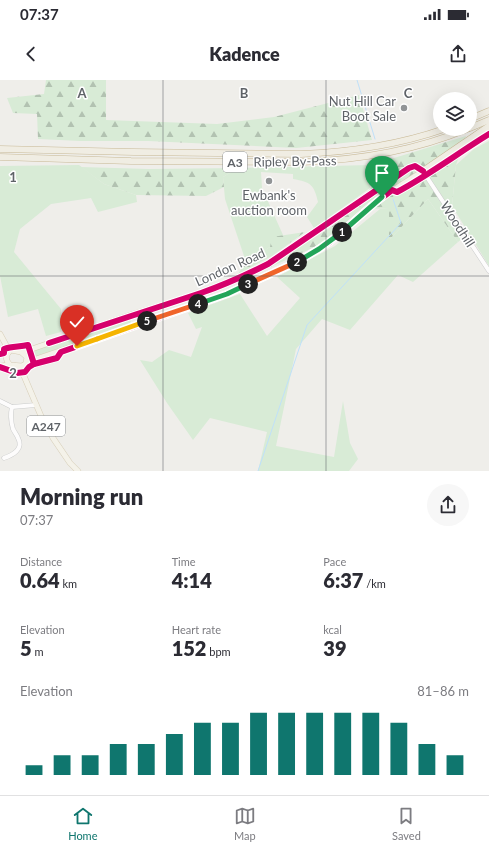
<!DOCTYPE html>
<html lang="en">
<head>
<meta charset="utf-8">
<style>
  :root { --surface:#fff; --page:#f7f7f7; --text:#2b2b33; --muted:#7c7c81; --line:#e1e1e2; --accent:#0f766e }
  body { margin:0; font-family:Lato,sans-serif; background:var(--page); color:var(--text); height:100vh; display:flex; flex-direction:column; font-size:15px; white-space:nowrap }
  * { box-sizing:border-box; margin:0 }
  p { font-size:13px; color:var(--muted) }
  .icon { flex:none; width:22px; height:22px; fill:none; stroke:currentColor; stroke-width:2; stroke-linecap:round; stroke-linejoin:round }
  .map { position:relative; height:391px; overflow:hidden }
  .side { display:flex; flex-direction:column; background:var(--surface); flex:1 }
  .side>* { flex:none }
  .fabs { position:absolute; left:433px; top:12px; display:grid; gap:8px }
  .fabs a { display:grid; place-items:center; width:44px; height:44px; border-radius:50%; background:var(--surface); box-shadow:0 4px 16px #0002; font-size:20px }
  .pin { position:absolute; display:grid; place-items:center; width:34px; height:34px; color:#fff; margin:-41px -17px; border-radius:50% 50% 50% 0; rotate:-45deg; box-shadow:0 0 4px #0007 }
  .pin .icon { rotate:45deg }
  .km { position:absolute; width:20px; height:20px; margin:-10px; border-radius:50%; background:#222; color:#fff; font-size:11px; line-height:20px; text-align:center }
  .round { display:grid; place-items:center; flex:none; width:42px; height:42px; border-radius:21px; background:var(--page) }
  .overview { display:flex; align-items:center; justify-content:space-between; height:68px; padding:0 20px }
  h1 { font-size:22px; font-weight:800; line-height:30px }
  .figures { display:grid; grid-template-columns:repeat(3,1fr); gap:6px; height:68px; padding:4px 20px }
  .figures div { display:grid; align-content:center }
  .figures b { font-size:20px; font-weight:800 }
  .figures small { font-size:11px; font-weight:400 }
  .figures p { font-size:11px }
  .chart { height:112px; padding:8px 20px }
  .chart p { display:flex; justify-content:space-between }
  .chart svg { width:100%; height:72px; margin-top:4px; stroke:var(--accent); stroke-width:6 }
  .status { display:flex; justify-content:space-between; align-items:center; height:28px; padding:0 20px; background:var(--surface); direction:ltr }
  .status svg { height:11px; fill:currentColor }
  header { display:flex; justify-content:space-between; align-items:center; height:52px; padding:0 20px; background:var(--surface); font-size:18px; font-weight:800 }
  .tabs { display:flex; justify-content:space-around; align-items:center; height:56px; border-top:1px solid var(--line); background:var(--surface); font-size:11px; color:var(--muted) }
  .tabs a { display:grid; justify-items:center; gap:2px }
  .tabs .current { color:var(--accent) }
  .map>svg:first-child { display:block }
  .green { fill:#d8ebd6 }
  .forest { fill:url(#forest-firs) }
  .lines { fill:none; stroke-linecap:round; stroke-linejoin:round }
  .stream { stroke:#bfe0f9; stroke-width:1 }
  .minor-casing { stroke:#cbcccc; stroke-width:5 }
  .major-casing { stroke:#d7ceb8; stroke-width:6 }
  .highway-casing { stroke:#c8b996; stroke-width:7 }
  .minor { stroke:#fdfcfc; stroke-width:4 }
  .major { stroke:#f4f2e9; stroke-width:5 }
  .highway { stroke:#f0ede3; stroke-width:6 }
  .cycleway-casing { stroke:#fff; stroke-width:8 }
  .cycleway { stroke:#d6006c; stroke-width:6 }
  .split-1-casing { stroke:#fff; stroke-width:8 }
  .split-2-casing { stroke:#fff; stroke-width:8 }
  .split-3-casing { stroke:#fff; stroke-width:8 }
  .split-4-casing { stroke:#fff; stroke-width:8 }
  .split-5-casing { stroke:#fff; stroke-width:8 }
  .split-6-casing { stroke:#fff; stroke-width:8 }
  .split-7-casing { stroke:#fff; stroke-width:8 }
  .split-1 { stroke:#22a559; stroke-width:5 }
  .split-2 { stroke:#22a559; stroke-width:5 }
  .split-3 { stroke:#f0652b; stroke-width:5 }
  .split-4 { stroke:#22a559; stroke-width:5 }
  .split-5 { stroke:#f0652b; stroke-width:5 }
  .split-6 { stroke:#f5b400; stroke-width:5 }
  .split-7 { stroke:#f5b400; stroke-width:5 }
  .grid { fill:none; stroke:#5f6368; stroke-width:1; stroke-opacity:0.55 }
  .poi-dot { fill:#919496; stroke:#fff; stroke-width:1.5 }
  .labels { text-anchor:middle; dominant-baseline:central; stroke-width:3; stroke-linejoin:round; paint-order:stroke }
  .shield { fill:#fff; stroke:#8f9295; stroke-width:1 }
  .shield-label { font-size:12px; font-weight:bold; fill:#5f6368 }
  .poi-label { font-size:13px; fill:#5f6368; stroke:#fff; text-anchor:end }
  .street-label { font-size:13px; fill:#5f6368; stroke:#fff }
  .grid-label { font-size:13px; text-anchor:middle; font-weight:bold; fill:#5f6368; stroke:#fff; stroke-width:3; stroke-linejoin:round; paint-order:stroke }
</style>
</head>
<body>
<div class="status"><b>07:37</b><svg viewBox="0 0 49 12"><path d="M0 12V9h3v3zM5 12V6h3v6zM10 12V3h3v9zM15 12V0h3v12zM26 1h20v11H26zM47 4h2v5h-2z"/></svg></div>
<header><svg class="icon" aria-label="back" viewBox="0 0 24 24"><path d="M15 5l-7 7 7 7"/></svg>Kadence<svg class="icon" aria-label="share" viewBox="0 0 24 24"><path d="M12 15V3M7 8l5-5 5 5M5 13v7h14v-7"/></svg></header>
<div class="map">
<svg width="489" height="391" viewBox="0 0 489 391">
  <defs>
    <pattern id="forest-firs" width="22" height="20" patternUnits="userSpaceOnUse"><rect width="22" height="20" fill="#d8ebd6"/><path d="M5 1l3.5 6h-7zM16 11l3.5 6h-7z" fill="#b2c2b1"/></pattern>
  </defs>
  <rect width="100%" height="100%" fill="#efeeea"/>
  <!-- green -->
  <g class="green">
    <polygon points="489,61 489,186 452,126 456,85 474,69"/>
    <polygon points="79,85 104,104 136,115 137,122 98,132 91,118 51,124 20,149 14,172 61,229 61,252 46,256 38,229 8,237 0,196 0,86"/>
    <path d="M371,85L370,108L314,148L307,137L318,122C314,105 311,102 293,99V94L261,92L262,108L283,155L270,167L246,182L225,119L223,97L238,88Z"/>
    <polygon points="428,119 458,162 413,202 398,195 350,250 322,239 296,269 276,366 334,377 343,321 350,363 358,379 349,391 258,391 267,352 210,338 193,360 167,323 140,280 152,282 169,270 191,277 202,247 196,249 188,233 240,214 267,256 300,218 277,197 335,166 380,129 389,129 390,159"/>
    <polygon points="128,239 131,241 130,244 127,246 33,278 31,271"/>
  </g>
  <!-- forest -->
  <g class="forest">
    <polygon points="46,0 106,0 106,40 217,44 274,37 359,15 372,60 296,68 148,61 80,61 38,59 37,34 13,33 7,18 44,14"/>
    <polygon points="466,56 456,85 452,126 463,158 458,162 428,119 389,160 389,129 364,128 319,165 264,190 334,145 373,106 371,85"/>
    <polygon points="81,87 149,89 238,88 223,97 224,107 206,116 136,115 104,104"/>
    <polygon points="305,152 272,176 238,194 246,182 270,167 272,157"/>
  </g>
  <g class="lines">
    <!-- stream -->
    <g class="stream">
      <polyline points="357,0 375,59"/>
      <polyline points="381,79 387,98"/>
      <polyline points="258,391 307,245 401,143 393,119"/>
    </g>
    <defs>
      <g id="minor">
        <path d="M423,91C444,124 467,157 489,191"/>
        <polyline points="0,321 12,327 36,325"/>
        <path d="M4,378C13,375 24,369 18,358C17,355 15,353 13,349C11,342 10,335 12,327"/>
      </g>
      <g id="major">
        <polyline points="0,254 6,265 8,273"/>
        <path d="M21,272L29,270L133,234L201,213L223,205L251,193L268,184L409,88L415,86L423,91L382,117L330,162L304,178L286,187L227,214L33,280L22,286L10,285C5,280 5,274 11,270L21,272L27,277L26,283"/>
        <polyline points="0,286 10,285"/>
        <polyline points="15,286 24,296 41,336 53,358 70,383 78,391"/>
      </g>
      <g id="highway">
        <polyline points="470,39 489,31"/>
        <polyline points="470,48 489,40"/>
        <path d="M0,69L134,72L301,74C350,72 398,65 444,49"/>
        <path d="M0,77L131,81L302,82C359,80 414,71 467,49"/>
        <polyline points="423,91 489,46"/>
      </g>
    </defs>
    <!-- minor casing -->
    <use href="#minor" class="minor-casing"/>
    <!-- major casing -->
    <use href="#major" class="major-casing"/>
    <!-- highway casing -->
    <use href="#highway" class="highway-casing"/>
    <!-- minor -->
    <use href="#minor" class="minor"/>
    <!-- major -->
    <use href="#major" class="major"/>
    <!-- highway -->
    <use href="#highway" class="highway"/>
    <defs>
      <g id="cycleway">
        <path d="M49,263L201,213C224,205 246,195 268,184L409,88L415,86L423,91"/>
        <path d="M0,274L4,273V269C12,266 19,267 28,265L34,284"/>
        <path d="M0,287L17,293L25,292L29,287L34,284L57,278L61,272L227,214L286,187L304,178L330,162L371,126L392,110L397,112C429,95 458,73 489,54"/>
      </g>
    </defs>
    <!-- cycleway casing -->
    <use href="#cycleway" class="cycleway-casing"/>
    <!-- cycleway -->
    <use href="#cycleway" class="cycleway"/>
  </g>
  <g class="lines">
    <defs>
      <polyline id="split-1" points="342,152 382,117"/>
      <polyline id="split-2" points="297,182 319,169 342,152"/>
      <polyline id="split-3" points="248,204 297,182"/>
      <polyline id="split-4" points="198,224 227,214 248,204"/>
      <polyline id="split-5" points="147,241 198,224"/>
      <polyline id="split-6" points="97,259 147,241"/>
      <polyline id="split-7" points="77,266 97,259"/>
    </defs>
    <!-- split-1 casing -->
    <use href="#split-1" class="split-1-casing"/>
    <!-- split-2 casing -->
    <use href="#split-2" class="split-2-casing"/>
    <!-- split-3 casing -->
    <use href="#split-3" class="split-3-casing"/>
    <!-- split-4 casing -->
    <use href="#split-4" class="split-4-casing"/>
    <!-- split-5 casing -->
    <use href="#split-5" class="split-5-casing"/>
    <!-- split-6 casing -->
    <use href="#split-6" class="split-6-casing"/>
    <!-- split-7 casing -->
    <use href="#split-7" class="split-7-casing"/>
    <!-- split-1 -->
    <use href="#split-1" class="split-1"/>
    <!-- split-2 -->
    <use href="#split-2" class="split-2"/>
    <!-- split-3 -->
    <use href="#split-3" class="split-3"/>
    <!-- split-4 -->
    <use href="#split-4" class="split-4"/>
    <!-- split-5 -->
    <use href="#split-5" class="split-5"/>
    <!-- split-6 -->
    <use href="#split-6" class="split-6"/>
    <!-- split-7 -->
    <use href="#split-7" class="split-7"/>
  </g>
  <!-- grid -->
  <path class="grid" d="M163,0V391M326,0V391M0,196H489"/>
  <!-- markers -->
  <g class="poi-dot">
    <circle cx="404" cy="28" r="4"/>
    <circle cx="269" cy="101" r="4"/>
  </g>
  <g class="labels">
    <!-- shield labels -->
    <g class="shield">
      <rect x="223" y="72" width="24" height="20" rx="3"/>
      <rect x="27" y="336" width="38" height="20" rx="3"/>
    </g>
    <g class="shield-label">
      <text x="235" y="82">A3</text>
      <text x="46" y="346">A247</text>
    </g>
    <!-- poi labels -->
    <g class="poi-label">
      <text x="396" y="21">Nut Hill Car<tspan x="396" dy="15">Boot Sale</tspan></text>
      <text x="269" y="115" text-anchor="middle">Ewbank's<tspan x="269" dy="15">auction room</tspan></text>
    </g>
    <!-- street labels -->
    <g class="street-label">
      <text transform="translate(295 81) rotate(-1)">Ripley By-Pass</text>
      <text transform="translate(458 144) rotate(57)">Woodhill</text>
      <text transform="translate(230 187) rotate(-24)">London Road</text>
    </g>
  </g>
  <g class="grid-label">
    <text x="82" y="18">A</text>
    <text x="244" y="18">B</text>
    <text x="408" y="18">C</text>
    <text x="13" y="102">1</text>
    <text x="13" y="298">2</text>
  </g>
</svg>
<div class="fabs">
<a><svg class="icon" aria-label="layers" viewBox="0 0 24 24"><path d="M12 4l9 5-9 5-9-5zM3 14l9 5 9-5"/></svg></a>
</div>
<div class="pin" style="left:382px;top:117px;background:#1e9e55"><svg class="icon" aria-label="arrive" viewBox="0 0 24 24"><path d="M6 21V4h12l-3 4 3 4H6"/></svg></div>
<div class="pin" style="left:77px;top:266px;background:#d93025"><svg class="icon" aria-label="check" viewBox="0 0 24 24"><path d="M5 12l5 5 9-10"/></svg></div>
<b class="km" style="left:342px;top:152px">1</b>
<b class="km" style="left:297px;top:182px">2</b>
<b class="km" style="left:248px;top:204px">3</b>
<b class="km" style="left:198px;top:224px">4</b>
<b class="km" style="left:147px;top:241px">5</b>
</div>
<section class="side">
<div class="overview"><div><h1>Morning run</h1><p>07:37</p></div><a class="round"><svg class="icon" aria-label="share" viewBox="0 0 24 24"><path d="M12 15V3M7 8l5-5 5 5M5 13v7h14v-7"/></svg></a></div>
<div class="figures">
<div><p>Distance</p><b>0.64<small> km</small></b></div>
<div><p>Time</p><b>4:14</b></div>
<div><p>Pace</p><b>6:37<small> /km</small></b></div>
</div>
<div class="figures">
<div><p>Elevation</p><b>5<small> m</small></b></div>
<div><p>Heart rate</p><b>152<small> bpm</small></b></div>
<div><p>kcal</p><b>39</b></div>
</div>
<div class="chart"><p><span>Elevation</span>81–86 m</p>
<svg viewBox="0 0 160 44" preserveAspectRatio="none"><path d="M5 44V38M15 44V32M25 44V32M35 44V25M45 44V25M55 44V19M65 44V12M75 44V12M85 44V6M95 44V6M105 44V6M115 44V6M125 44V6M135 44V12M145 44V25M155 44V32"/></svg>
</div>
</section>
<nav class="tabs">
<a class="current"><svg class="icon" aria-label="home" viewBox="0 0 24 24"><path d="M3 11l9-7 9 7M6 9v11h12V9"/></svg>Home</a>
<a><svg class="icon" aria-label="map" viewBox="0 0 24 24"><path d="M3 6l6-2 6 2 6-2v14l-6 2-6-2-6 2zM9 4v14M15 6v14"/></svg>Map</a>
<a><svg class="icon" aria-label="saved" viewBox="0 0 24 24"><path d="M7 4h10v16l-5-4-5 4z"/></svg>Saved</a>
</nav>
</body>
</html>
